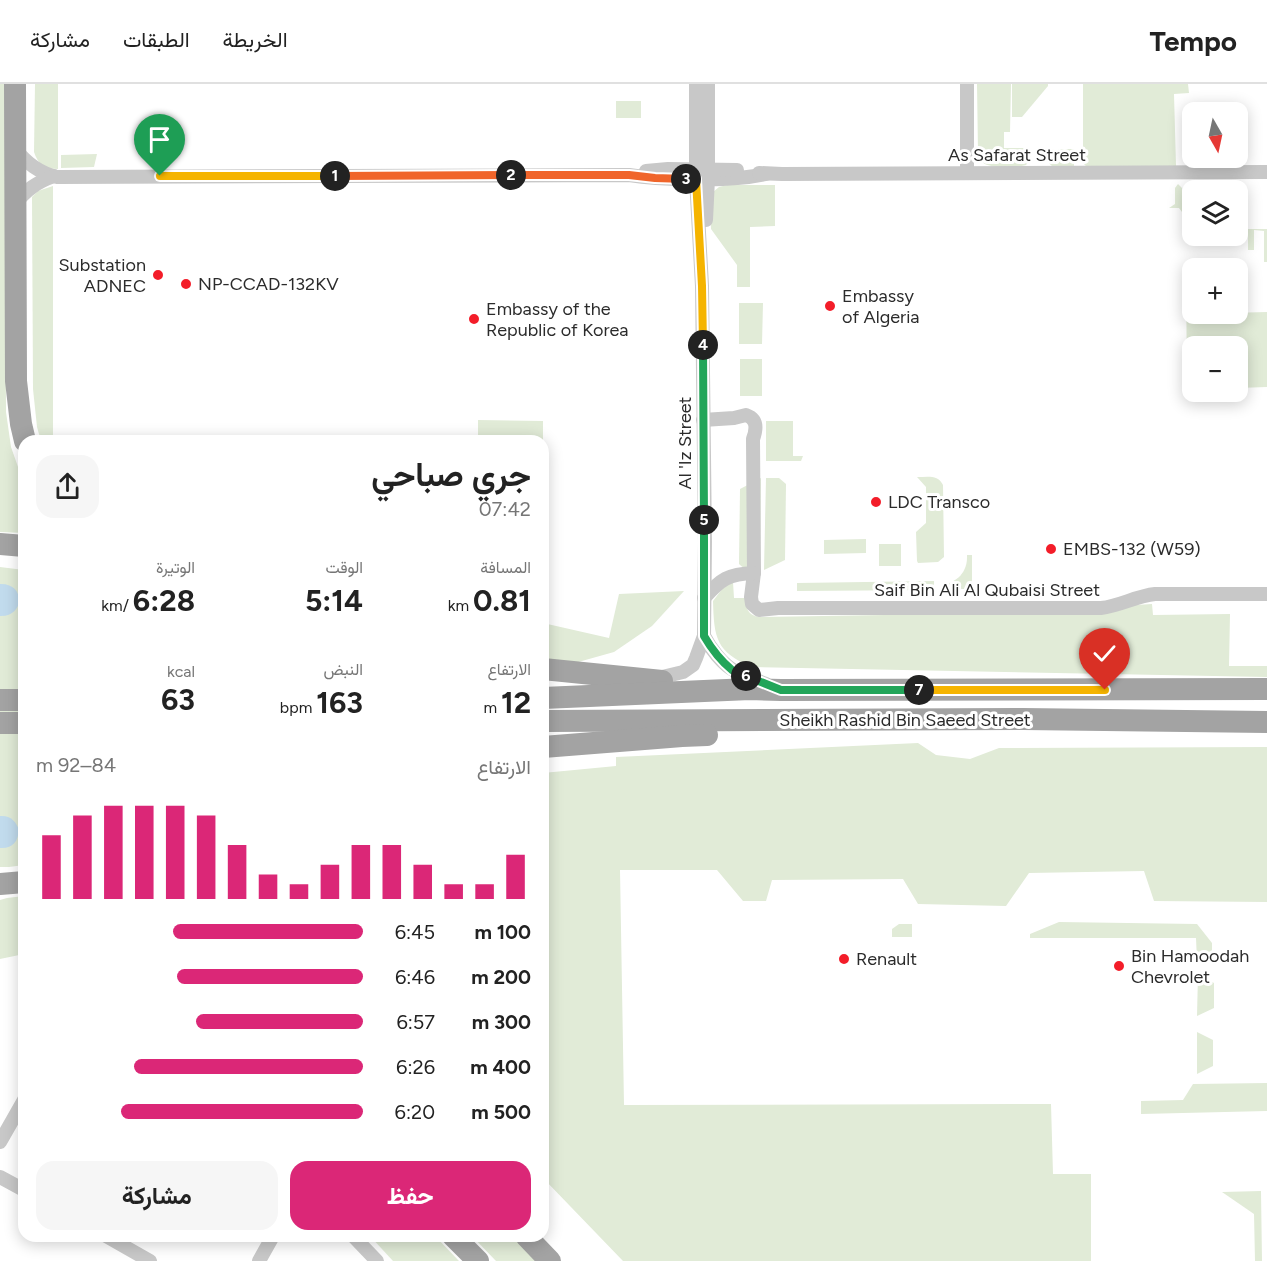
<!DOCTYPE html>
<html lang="ar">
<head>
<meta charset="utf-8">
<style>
  :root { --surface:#fff; --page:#f6f6f6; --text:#222; --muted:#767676; --line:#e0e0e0; --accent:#db2777 }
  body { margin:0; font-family:Figtree,Vazirmatn,sans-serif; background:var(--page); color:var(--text); direction:rtl; height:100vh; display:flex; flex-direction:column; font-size:22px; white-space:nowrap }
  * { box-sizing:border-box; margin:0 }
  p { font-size:20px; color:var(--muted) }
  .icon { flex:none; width:33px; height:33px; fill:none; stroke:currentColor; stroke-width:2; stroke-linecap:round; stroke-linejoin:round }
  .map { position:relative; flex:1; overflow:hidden; direction:ltr }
  .panel { position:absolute; left:18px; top:351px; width:531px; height:807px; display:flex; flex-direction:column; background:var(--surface); border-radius:18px; box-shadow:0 3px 15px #0003; direction:rtl }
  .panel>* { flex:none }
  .needle { width:39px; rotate:171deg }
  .controls { position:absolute; left:1182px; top:18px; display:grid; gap:12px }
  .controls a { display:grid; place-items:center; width:66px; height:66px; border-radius:12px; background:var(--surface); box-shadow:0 3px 15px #0003; font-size:30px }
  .pin { position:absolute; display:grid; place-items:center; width:51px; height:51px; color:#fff; margin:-62px -26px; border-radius:50% 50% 50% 0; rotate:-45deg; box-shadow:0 0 6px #0007 }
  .pin .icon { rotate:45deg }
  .km { position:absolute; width:30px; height:30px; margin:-15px; border-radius:50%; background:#222; color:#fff; font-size:16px; line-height:30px; text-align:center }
  .round { display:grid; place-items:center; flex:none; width:63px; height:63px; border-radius:18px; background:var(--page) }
  .overview { display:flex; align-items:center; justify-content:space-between; height:102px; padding:0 18px }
  h1 { font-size:33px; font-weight:700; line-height:45px }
  .stats { display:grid; grid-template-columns:repeat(3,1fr); gap:9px; height:102px; padding:6px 18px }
  .stats div { display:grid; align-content:center }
  .stats b { font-size:30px; font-weight:700 }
  .stats small { font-size:16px; font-weight:400 }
  .stats p { font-size:16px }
  .chart { height:168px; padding:12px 18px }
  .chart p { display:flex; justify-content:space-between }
  .chart svg { width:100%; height:108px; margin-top:6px; stroke:var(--accent); stroke-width:6 }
  .action { display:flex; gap:12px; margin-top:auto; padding:12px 18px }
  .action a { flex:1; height:69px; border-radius:18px; background:var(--accent); color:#fff; font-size:24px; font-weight:700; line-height:69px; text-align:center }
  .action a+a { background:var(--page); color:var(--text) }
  ul { padding:0 18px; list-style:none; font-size:20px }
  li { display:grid; grid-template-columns:96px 72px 1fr; align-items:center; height:45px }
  li i { height:15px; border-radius:8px; background:var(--accent) }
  header { display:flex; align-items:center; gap:36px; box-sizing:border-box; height:84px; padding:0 30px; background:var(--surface); border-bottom:2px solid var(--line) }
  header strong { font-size:28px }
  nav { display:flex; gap:33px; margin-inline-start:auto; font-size:21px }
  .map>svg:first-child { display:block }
  .green { fill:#e1ebd7 }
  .water { fill:#c1dbed }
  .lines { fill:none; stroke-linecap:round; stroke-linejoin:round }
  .street { stroke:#c8c8c8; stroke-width:14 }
  .primary { stroke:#a3a3a3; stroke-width:22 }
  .split-1-casing { stroke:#fff; stroke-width:12 }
  .split-2-casing { stroke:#fff; stroke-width:12 }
  .split-3-casing { stroke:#fff; stroke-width:12 }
  .split-4-casing { stroke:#fff; stroke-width:12 }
  .split-5-casing { stroke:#fff; stroke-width:12 }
  .split-6-casing { stroke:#fff; stroke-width:12 }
  .split-7-casing { stroke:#fff; stroke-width:12 }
  .split-8-casing { stroke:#fff; stroke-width:12 }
  .split-1 { stroke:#f5b400; stroke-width:8 }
  .split-2 { stroke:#f0652b; stroke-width:8 }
  .split-3 { stroke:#f0652b; stroke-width:8 }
  .split-4 { stroke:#f5b400; stroke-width:8 }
  .split-5 { stroke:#22a559; stroke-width:8 }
  .split-6 { stroke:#22a559; stroke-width:8 }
  .split-7 { stroke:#22a559; stroke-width:8 }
  .split-8 { stroke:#f5b400; stroke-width:8 }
  .poi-dot { fill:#f31d29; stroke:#fff; stroke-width:2 }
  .labels { text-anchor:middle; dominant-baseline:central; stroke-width:6; stroke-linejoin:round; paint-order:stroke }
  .street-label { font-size:18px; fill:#2b2b2b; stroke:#fff }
  .poi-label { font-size:18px; fill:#2b2b2b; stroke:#fff; text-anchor:start }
</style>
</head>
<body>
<header>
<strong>Tempo</strong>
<nav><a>الخريطة</a><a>الطبقات</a><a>مشاركة</a></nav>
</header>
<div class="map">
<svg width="1267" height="1177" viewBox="0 0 1267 1177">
  <rect width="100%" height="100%" fill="#fff"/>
  <!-- green -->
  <g class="green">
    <polygon points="0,0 5,0 6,328 11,363 24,400 24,449 0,448"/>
    <path d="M35,0H58V85C44,85 38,80 34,68Z"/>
    <path d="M977,0H1011L1010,48H1004V64H1027L1030,67L1031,75L1026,81C1016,84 989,85 982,78C979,75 979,73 978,69Z"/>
    <polygon points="1012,0 1048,0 1048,2 1022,33 1012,33"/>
    <polygon points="1083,0 1188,0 1189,9 1174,10 1176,82 1086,82 1083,79"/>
    <rect x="616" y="17" width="25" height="17"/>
    <path d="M1052,65H1074V82H1052C1045,77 1046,70 1052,65Z"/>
    <polygon points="97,70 94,83 61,84 61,71"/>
    <polygon points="1178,100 1182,104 1182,128 1179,124 1169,124 1175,120 1175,104"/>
    <polygon points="727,101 775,101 775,142 750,143 750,203 737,203 737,181 711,145 710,114 713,108 719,103"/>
    <polygon points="53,102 53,357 41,357 37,343 33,305 32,113 38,107"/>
    <polygon points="1248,145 1267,145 1267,178 1264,178 1264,147 1254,146 1254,166 1248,166"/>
    <polygon points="1186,187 1192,187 1192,230 1267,228 1267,303 1238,304 1238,262 1192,262 1192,304 1187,304"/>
    <polygon points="739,219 763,219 762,260 739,260"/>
    <rect x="740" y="275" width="22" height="37"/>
    <polygon points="478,336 543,337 543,357 478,357"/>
    <polygon points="766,337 793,337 793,372 803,372 801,377 766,377"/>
    <path d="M917,393C927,393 938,390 943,401L944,473L938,478L918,479L917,477L916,448L926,439V403Z"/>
    <polygon points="761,394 760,487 747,487 739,480 740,405"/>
    <polygon points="766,394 779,394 786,400 785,476 764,486"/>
    <polygon points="866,455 866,469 824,470 824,456"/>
    <rect x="879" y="460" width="22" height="22"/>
    <path d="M967,471H972V505H941V501C957,499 968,488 967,471Z"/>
    <polygon points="0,483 24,486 24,781 9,783 0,783"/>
    <polygon points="934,497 934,506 797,507 797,499"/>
    <path d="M733,498L734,514H745C746,523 747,531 759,533L1008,529L1152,520L1153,531L1230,530L1229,582H1267V593L752,583C716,568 714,554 713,517L723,504Z"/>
    <polygon points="684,507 652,542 614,568 564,582 543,580 543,539 609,554 619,510"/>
    <polygon points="918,659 936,671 970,675 999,664 1267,663 1267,818 1154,817 1144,787 1029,789 1006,822 918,820 903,795 772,796 766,817 743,817 717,786 620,786 624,1021 1051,1020 1053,1090 1091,1090 1091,1177 623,1177 543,1094 543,689 616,682 616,673"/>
    <polygon points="24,812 24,870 0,875 0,816 7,814"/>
    <polygon points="1059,838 1197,840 1212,859 1212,877 1197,877 1196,854 1030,854 1030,850"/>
    <polygon points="899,840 912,840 912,853 892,853 892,845"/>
    <polygon points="1198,890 1214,899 1214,924 1197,932"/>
    <polygon points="1197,948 1213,956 1213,982 1197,990"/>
    <polygon points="1267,999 1267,1027 1141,1030 1141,1017 1183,1016 1193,1000"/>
    <polygon points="1261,1107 1262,1177 1255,1177 1254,1130 1222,1108"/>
    <polygon points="370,1152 435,1152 459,1177 393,1177"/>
    <polygon points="472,1152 516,1152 541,1177 496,1177"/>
  </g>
  <!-- water -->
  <g class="water">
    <path d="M0,500C26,499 25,533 0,532Z"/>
    <path d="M0,732C10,731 16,737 19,746C18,758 12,765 0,764Z"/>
  </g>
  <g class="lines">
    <!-- street -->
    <g class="street">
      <polyline points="967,0 967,89"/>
      <path d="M15,65C27,79 39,89 57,93L629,91C648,94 667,95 686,95C713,96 740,96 766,90"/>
      <polyline points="646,87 668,85 737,86"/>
      <polyline points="759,89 782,90 1267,88"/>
      <path d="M15,120C26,106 37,98 54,92"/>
      <polyline points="706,136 708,95 708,0"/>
      <path d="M703,336L734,334L746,331C757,335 757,344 753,355L754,489L751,513L752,520L759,526L778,524H1101C1120,522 1136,512 1155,510H1267"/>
      <path d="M704,514C721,495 728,490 754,489"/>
      <path d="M704,552C710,564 723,581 735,587C745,593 756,596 766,600"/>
      <polyline points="654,595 683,588 693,581 696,574 704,552 705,458 702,202 696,95 696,0"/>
      <polyline points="0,1058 24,1016"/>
      <polyline points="0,1093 24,1106"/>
      <polyline points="106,1152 150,1177"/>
      <polyline points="353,1152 377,1177"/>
      <polyline points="259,1177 273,1152"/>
    </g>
    <!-- primary -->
    <g class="primary">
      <polyline points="15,0 16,297 21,340 25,357"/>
      <polyline points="0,460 24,462"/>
      <polyline points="543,585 662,597"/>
      <polyline points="543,614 750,605 781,606 1267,605"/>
      <polyline points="0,616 24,616"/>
      <polyline points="543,637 1023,635 1267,638"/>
      <polyline points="0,639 24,639"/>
      <polyline points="543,663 682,652 707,651"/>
      <polyline points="0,800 24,798"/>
      <polyline points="453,1152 478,1177"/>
      <polyline points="526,1152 550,1177"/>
    </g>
  </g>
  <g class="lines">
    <defs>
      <polyline id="split-1" points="160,92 335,92"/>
      <polyline id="split-2" points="335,92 511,91"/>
      <polyline id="split-3" points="511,91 629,91 655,94 686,95"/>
      <polyline id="split-4" points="686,95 696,95 702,202 703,261"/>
      <polyline id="split-5" points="703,261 704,436"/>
      <path id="split-6" d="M704,436V552C711,564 721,577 732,586C736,589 742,590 746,592"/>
      <polyline id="split-7" points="746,592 781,606 919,606"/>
      <polyline id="split-8" points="919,606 1105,606"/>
    </defs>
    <!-- split-1 casing -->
    <use href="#split-1" class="split-1-casing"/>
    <!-- split-2 casing -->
    <use href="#split-2" class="split-2-casing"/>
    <!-- split-3 casing -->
    <use href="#split-3" class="split-3-casing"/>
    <!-- split-4 casing -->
    <use href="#split-4" class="split-4-casing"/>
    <!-- split-5 casing -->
    <use href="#split-5" class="split-5-casing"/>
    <!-- split-6 casing -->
    <use href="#split-6" class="split-6-casing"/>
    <!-- split-7 casing -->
    <use href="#split-7" class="split-7-casing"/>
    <!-- split-8 casing -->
    <use href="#split-8" class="split-8-casing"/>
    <!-- split-1 -->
    <use href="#split-1" class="split-1"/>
    <!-- split-2 -->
    <use href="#split-2" class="split-2"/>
    <!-- split-3 -->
    <use href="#split-3" class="split-3"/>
    <!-- split-4 -->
    <use href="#split-4" class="split-4"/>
    <!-- split-5 -->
    <use href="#split-5" class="split-5"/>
    <!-- split-6 -->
    <use href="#split-6" class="split-6"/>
    <!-- split-7 -->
    <use href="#split-7" class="split-7"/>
    <!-- split-8 -->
    <use href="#split-8" class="split-8"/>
  </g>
  <!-- markers -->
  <g class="poi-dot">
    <circle cx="158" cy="191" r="6"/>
    <circle cx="186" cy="200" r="6"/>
    <circle cx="830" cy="222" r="6"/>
    <circle cx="474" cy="235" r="6"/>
    <circle cx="876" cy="418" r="6"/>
    <circle cx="1051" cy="465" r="6"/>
    <circle cx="844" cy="875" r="6"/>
    <circle cx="1119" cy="882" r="6"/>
  </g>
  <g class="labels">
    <!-- street labels -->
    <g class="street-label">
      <text x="1017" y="71">As Safarat Street</text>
      <text transform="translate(685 359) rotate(-90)">Al 'Iz Street</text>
      <text x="987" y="506">Saif Bin Ali Al Qubaisi Street</text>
      <text x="905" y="636">Sheikh Rashid Bin Saeed Street</text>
    </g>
    <!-- poi labels -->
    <g class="poi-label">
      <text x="146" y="181" text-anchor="end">Substation<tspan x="146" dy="21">ADNEC</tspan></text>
      <text x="198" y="200">NP-CCAD-132KV</text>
      <text x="842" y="212">Embassy<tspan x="842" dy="21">of Algeria</tspan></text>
      <text x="486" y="225">Embassy of the<tspan x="486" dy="21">Republic of Korea</tspan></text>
      <text x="888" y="418">LDC Transco</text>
      <text x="1063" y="465">EMBS-132 (W59)</text>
      <text x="1131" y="872">Bin Hamoodah<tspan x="1131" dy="21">Chevrolet</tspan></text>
      <text x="856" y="875">Renault</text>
    </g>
  </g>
</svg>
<div class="controls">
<a><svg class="needle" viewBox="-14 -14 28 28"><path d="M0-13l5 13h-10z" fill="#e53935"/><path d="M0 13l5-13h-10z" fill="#767676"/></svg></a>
<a><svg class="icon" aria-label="layers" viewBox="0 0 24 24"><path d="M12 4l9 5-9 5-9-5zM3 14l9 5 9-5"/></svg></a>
<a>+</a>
<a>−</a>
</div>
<div class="pin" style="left:160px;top:92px;background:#1e9e55"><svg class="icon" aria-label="arrive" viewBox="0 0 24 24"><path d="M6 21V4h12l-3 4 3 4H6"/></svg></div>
<div class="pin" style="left:1105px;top:606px;background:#d93025"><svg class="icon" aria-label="check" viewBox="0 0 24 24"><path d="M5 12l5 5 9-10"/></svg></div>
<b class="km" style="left:335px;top:92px">1</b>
<b class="km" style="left:511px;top:91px">2</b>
<b class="km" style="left:686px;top:95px">3</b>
<b class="km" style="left:703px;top:261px">4</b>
<b class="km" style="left:704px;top:436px">5</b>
<b class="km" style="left:746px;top:592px">6</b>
<b class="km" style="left:919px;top:606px">7</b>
<section class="panel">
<div class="overview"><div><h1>جري صباحي</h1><p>07:42</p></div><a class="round"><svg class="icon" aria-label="share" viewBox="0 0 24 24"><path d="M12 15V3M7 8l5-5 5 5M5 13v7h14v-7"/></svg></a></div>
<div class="stats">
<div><p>المسافة</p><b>0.81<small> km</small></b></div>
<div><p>الوقت</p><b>5:14</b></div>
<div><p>الوتيرة</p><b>6:28<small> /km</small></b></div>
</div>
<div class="stats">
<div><p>الارتفاع</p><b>12<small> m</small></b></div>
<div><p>النبض</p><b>163<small> bpm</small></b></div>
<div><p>kcal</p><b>63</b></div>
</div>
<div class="chart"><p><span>الارتفاع</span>84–92 m</p>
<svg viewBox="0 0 160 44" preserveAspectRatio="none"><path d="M5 44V18M15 44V10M25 44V6M35 44V6M45 44V6M55 44V10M65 44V22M75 44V34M85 44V38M95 44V30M105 44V22M115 44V22M125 44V30M135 44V38M145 44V38M155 44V26"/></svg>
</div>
<ul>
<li><b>100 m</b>6:45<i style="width:58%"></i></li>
<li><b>200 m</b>6:46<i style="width:57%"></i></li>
<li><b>300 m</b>6:57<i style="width:51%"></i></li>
<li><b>400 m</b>6:26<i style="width:70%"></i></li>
<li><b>500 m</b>6:20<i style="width:74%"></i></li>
</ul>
<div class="action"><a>حفظ</a><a>مشاركة</a></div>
</section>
</div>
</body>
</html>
